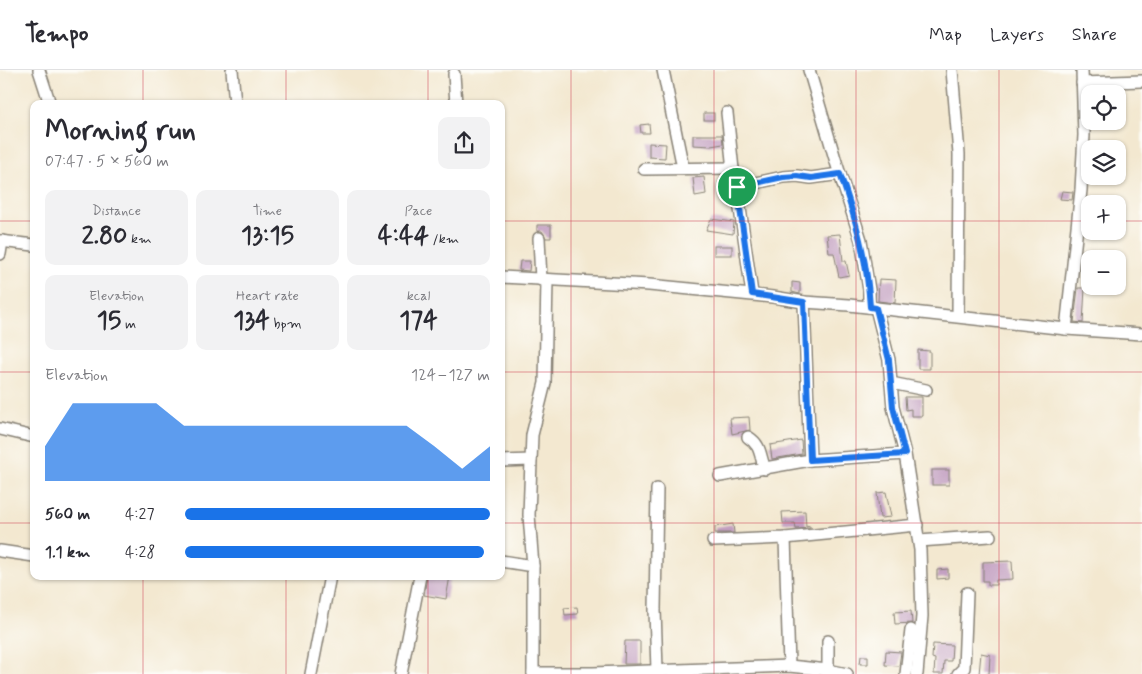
<!DOCTYPE html>
<html lang="en">
<head>
<meta charset="utf-8">
<style>
  :root { --surface:#fff; --page:#f2f2f3; --text:#2b2b33; --muted:#7c7c81; --line:#e1e1e2; --accent:#1a73e8 }
  body { margin:0; font-family:Mynerve,sans-serif; background:var(--page); color:var(--text); height:100vh; display:flex; flex-direction:column; font-size:19px; white-space:nowrap }
  * { box-sizing:border-box; margin:0 }
  p { font-size:16px; color:var(--muted) }
  .icon { flex:none; width:28px; height:28px; fill:none; stroke:currentColor; stroke-width:2; stroke-linecap:round; stroke-linejoin:round }
  .map { position:relative; flex:1; overflow:hidden }
  .details { position:absolute; left:30px; top:30px; width:475px; height:480px; display:flex; flex-direction:column; background:var(--surface); border-radius:10px; box-shadow:0 1px 4px #0004 }
  .details>* { flex:none }
  .fabs { position:absolute; left:1081px; top:15px; display:grid; gap:10px }
  .fabs a { display:grid; place-items:center; width:45px; height:45px; border-radius:10px; background:var(--surface); box-shadow:0 1px 4px #0004; font-size:25px }
  .pin { position:absolute; display:grid; place-items:center; width:42px; height:42px; color:#fff; margin:-21px; border:2px solid #fff; border-radius:50%; box-shadow:0 1px 5px #0007 }
  .round { display:grid; place-items:center; flex:none; width:52px; height:52px; border-radius:10px; background:var(--page) }
  .head { display:flex; align-items:center; justify-content:space-between; height:85px; padding:0 15px }
  h1 { font-size:28px; font-weight:700; line-height:38px }
  .figures { display:grid; grid-template-columns:repeat(3,1fr); gap:8px; height:85px; padding:5px 15px }
  .figures div { display:grid; align-content:center; border-radius:10px; background:var(--page); text-align:center }
  .figures b { font-size:25px; font-weight:700 }
  .figures small { font-size:14px; font-weight:400 }
  .figures p { font-size:14px }
  .chart { height:140px; padding:10px 15px }
  .chart p { display:flex; justify-content:space-between }
  .chart svg { width:100%; height:90px; margin-top:5px; fill:var(--accent); opacity:.7 }
  ul { padding:0 15px; list-style:none; font-size:16px }
  li { display:grid; grid-template-columns:80px 60px 1fr; align-items:center; height:38px }
  li i { height:12px; border-radius:6px; background:var(--accent) }
  header { display:flex; align-items:center; gap:30px; box-sizing:border-box; height:70px; padding:0 25px; background:var(--surface); border-bottom:1px solid var(--line) }
  header strong { font-size:24px }
  nav { display:flex; gap:28px; margin-inline-start:auto; font-size:18px }
  .map>svg:first-child { display:block }
  .building { fill:#c29fc1 }
  .lines { fill:none; stroke-linecap:round; stroke-linejoin:round }
  .street-casing { stroke:#888276; stroke-width:14 }
  .street { stroke:#fff; stroke-width:11 }
  .route-casing { stroke:#fff; stroke-width:10 }
  .route { stroke:#1a73e8; stroke-width:6 }
  .grid { fill:none; stroke:#d1495b; stroke-width:1; stroke-opacity:0.55 }
</style>
</head>
<body>
<header>
<strong>Tempo</strong>
<nav><a>Map</a><a>Layers</a><a>Share</a></nav>
</header>
<div class="map">
<svg width="1142" height="604" viewBox="0 0 1142 604">
  <rect width="100%" height="100%" fill="#fdfcf7"/>
  <filter id="ink" filterUnits="userSpaceOnUse"><feTurbulence type="fractalNoise" baseFrequency=".02" numOctaves="2"/><feDisplacementMap in="SourceGraphic" scale="10" xChannelSelector="R" yChannelSelector="G"/><feConvolveMatrix kernelMatrix="1 2 1 2 8 2 1 2 1" color-interpolation-filters="sRGB"/></filter>
  <filter id="wash" filterUnits="userSpaceOnUse"><feTurbulence type="fractalNoise" baseFrequency=".0096" numOctaves="4" result="noise"/><feDisplacementMap in="SourceGraphic" scale="20" xChannelSelector="R" yChannelSelector="G"/><feGaussianBlur stdDeviation="1.12" result="paint"/><feColorMatrix in="noise" values="0 0 0 0 0 0 0 0 0 0 0 0 0 0 0 0 0 1.4 0 .05"/><feComposite in="paint" operator="in"/></filter>
  <g filter="url(#wash)">
    <rect width="100%" height="100%" fill="#f3e8d0"/>
    <g id="blocks">
      <!-- building -->
      <g class="building">
        <rect x="704" y="43" width="10" height="7"/>
        <polygon points="649,54 650,63 641,63 640,55"/>
        <polygon points="693,65 722,65 723,74 711,76 693,75"/>
        <polygon points="649,73 666,74 665,88 649,87"/>
        <polygon points="704,107 706,124 695,126 693,108"/>
        <polygon points="1062,121 1073,122 1072,130 1060,129"/>
        <polygon points="711,149 734,152 733,164 706,160"/>
        <polygon points="537,155 551,155 551,168 546,168 542,161 537,161"/>
        <polygon points="840,164 843,191 846,191 849,205 839,207 834,183 829,183 827,165"/>
        <rect x="714" y="176" width="18" height="9"/>
        <polygon points="520,191 530,191 529,201 519,200"/>
        <polygon points="879,209 896,210 895,233 878,231"/>
        <polygon points="792,212 800,213 800,224 792,222"/>
        <polygon points="1078,218 1085,218 1083,253 1074,252"/>
        <polygon points="918,280 930,281 930,299 918,299"/>
        <polygon points="905,327 922,327 922,346 911,346 911,339 906,340"/>
        <polygon points="749,347 750,360 732,364 730,348"/>
        <polygon points="801,370 802,384 772,389 770,375"/>
        <rect x="932" y="400" width="17" height="15"/>
        <polygon points="886,422 891,447 880,448 877,423"/>
        <polygon points="805,441 806,457 810,456 810,458 796,459 795,453 783,453 782,442"/>
        <polygon points="733,454 734,463 715,463 715,457"/>
        <polygon points="1012,491 1013,509 996,510 996,515 988,515 988,511 983,511 983,492"/>
        <polygon points="948,499 948,508 937,509 937,500"/>
        <polygon points="427,506 450,506 446,529 424,525"/>
        <polygon points="577,537 578,544 565,545 564,538"/>
        <polygon points="911,541 912,553 895,554 894,542"/>
        <polygon points="625,571 640,571 640,594 624,594"/>
        <polygon points="933,574 952,575 951,591 944,591 943,604 934,604 935,589 932,588"/>
        <polygon points="886,581 901,582 899,596 885,595"/>
        <polygon points="981,583 990,585 989,604 979,604"/>
        <polygon points="861,586 868,586 868,594 860,594"/>
      </g>
    </g>
  </g>
  <g filter="url(#ink)">
    <use href="#blocks" fill-opacity="0" stroke="#888276" stroke-width="1"/>
    <g class="lines">
      <defs>
        <g id="street">
          <polyline points="39,0 50,34"/>
          <polyline points="232,0 235,34"/>
          <polyline points="663,0 683,98"/>
          <polyline points="809,0 836,92 861,170 869,220 869,237"/>
          <polyline points="952,0 959,84 958,246"/>
          <polyline points="454,4 456,34"/>
          <polyline points="1082,13 1142,11"/>
          <polyline points="727,43 734,109 737,117 752,224"/>
          <polyline points="644,99 733,98"/>
          <polyline points="737,117 783,107 797,106 811,108 840,104"/>
          <polyline points="539,168 541,210"/>
          <polyline points="0,171 34,175"/>
          <polyline points="0,184 2,171"/>
          <polyline points="501,207 649,215 773,227 804,232 849,235 1066,259 1142,264"/>
          <polyline points="804,232 810,390"/>
          <polyline points="876,238 889,290 893,337 905,384 920,480 922,546 917,604"/>
          <polyline points="1066,259 1081,120 1084,65 1082,0"/>
          <polyline points="891,313 926,320"/>
          <polyline points="0,359 34,367"/>
          <path d="M748,367C762,376 759,384 765,399"/>
          <polyline points="501,391 531,390"/>
          <polyline points="720,406 810,390 905,384"/>
          <polyline points="785,468 789,596"/>
          <polyline points="713,471 785,468 917,455"/>
          <polyline points="919,471 990,466"/>
          <polyline points="0,481 34,486"/>
          <polyline points="501,491 533,496"/>
          <polyline points="828,571 828,600"/>
          <polyline points="657,600 655,540 657,419"/>
          <polyline points="533,603 593,603 789,596 828,600 847,604"/>
          <polyline points="311,604 330,506"/>
          <polyline points="401,604 420,506"/>
          <polyline points="533,604 533,496 529,445 532,365 545,313 547,210"/>
          <polyline points="906,604 911,560"/>
          <polyline points="958,604 964,598 967,523"/>
        </g>
      </defs>
      <!-- street casing -->
      <use href="#street" class="street-casing"/>
      <!-- street -->
      <use href="#street" class="street"/>
    </g>
  </g>
  <g class="lines" filter="url(#ink)">
    <defs>
      <path id="route" d="M840,104C856,150 867,188 870,237L876,238L889,290L893,337L905,384L810,390L804,232L752,224L737,117L783,107L797,106L811,108Z"/>
    </defs>
    <!-- route casing -->
    <use href="#route" class="route-casing"/>
    <!-- route -->
    <use href="#route" class="route"/>
  </g>
  <!-- grid -->
  <path class="grid" d="M143,0V34M286,0V34M428,0V34M571,0V604M714,0V604M856,0V604M999,0V604M0,151H34M501,151H1090M1118,151H1142M0,302H34M501,302H1142M0,453H34M501,453H1142M143,506V604M286,506V604M428,506V604"/>
</svg>
<div class="fabs">
<a><svg class="icon" aria-label="locate" viewBox="0 0 24 24"><circle cx="12" cy="12" r="6"/><path d="M12 2v4M12 18v4M2 12h4M18 12h4"/></svg></a>
<a><svg class="icon" aria-label="layers" viewBox="0 0 24 24"><path d="M12 4l9 5-9 5-9-5zM3 14l9 5 9-5"/></svg></a>
<a>+</a>
<a>−</a>
</div>
<div class="pin" style="left:737px;top:117px;background:#1e9e55"><svg class="icon" aria-label="arrive" viewBox="0 0 24 24"><path d="M6 21V4h12l-3 4 3 4H6"/></svg></div>
<section class="details">
<div class="head"><div><h1>Morning run</h1><p>07:47 · 5 × 560 m</p></div><a class="round"><svg class="icon" aria-label="share" viewBox="0 0 24 24"><path d="M12 15V3M7 8l5-5 5 5M5 13v7h14v-7"/></svg></a></div>
<div class="figures">
<div><p>Distance</p><b>2.80<small> km</small></b></div>
<div><p>Time</p><b>13:15</b></div>
<div><p>Pace</p><b>4:44<small> /km</small></b></div>
</div>
<div class="figures">
<div><p>Elevation</p><b>15<small> m</small></b></div>
<div><p>Heart rate</p><b>134<small> bpm</small></b></div>
<div><p>kcal</p><b>174</b></div>
</div>
<div class="chart"><p><span>Elevation</span>124–127 m</p>
<svg viewBox="0 0 160 44" preserveAspectRatio="none"><path d="M0 44V27L10 6L20 6L30 6L40 6L50 17L60 17L70 17L80 17L90 17L100 17L110 17L120 17L130 17L140 27L150 38L160 27V44z"/></svg>
</div>
<ul>
<li><b>560 m</b>4:27<i style="width:100%"></i></li>
<li><b>1.1 km</b>4:28<i style="width:98%"></i></li>
</ul>
</section>
</div>
</body>
</html>
